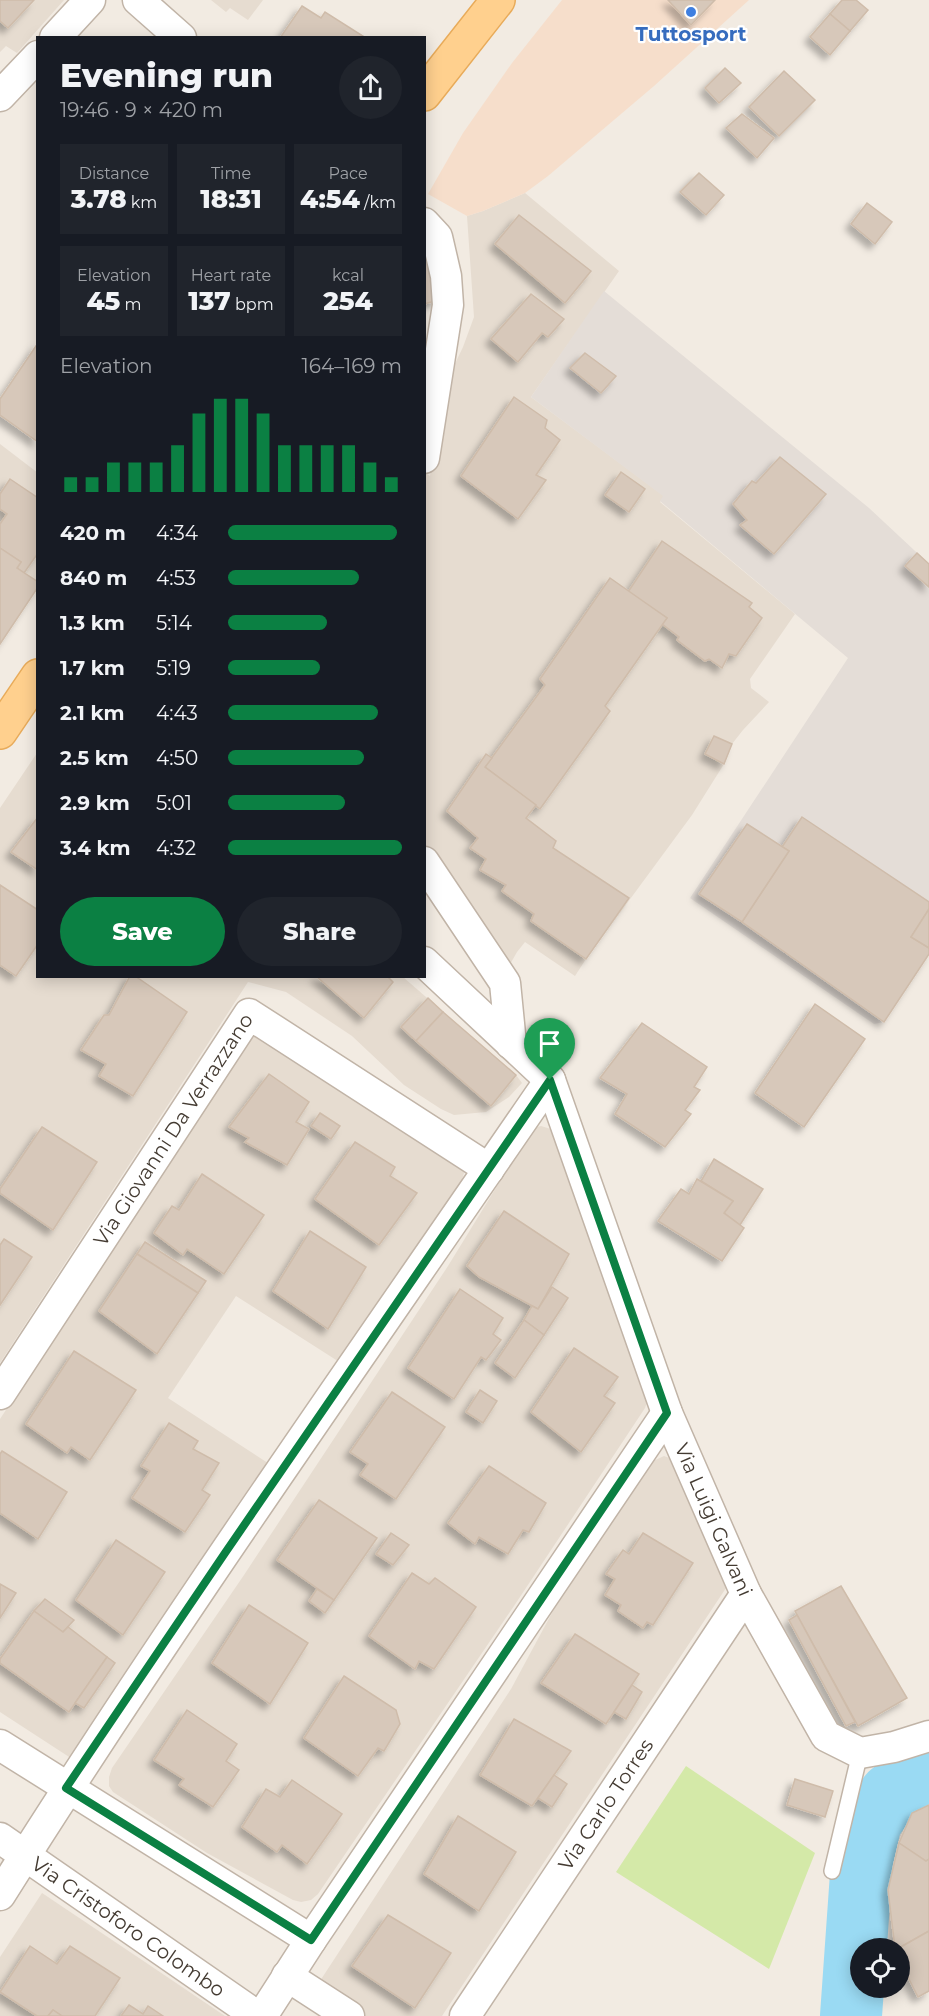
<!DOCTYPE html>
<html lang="en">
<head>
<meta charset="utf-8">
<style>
  :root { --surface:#171b24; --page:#20242c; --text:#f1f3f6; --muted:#9ea1a6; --accent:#0b8043 }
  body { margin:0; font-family:Montserrat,sans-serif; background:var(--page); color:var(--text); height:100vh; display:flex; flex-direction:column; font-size:22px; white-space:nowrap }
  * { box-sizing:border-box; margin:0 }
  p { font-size:20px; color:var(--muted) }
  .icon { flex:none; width:33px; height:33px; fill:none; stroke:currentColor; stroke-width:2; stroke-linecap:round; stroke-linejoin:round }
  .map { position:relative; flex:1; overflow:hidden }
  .panel { position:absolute; left:36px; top:36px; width:390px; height:942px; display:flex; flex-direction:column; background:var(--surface); border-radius:0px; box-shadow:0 3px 15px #0003 }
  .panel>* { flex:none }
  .tools { position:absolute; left:850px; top:1938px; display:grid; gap:12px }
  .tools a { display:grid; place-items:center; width:60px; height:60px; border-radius:50%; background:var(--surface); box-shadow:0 3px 15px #0003; font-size:30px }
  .pin { position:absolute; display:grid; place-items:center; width:51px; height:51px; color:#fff; margin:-62px -26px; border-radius:50% 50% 50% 0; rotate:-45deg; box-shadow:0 0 6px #0007 }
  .pin .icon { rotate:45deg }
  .round { display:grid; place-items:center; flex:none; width:63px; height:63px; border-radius:32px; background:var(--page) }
  .headline { display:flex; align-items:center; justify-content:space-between; height:102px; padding:0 24px }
  h1 { font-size:33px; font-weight:800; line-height:45px }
  .figures { display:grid; grid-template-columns:repeat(3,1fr); gap:9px; height:102px; padding:6px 24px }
  .figures div { display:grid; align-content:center; border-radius:0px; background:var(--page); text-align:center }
  .figures b { font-size:26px; font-weight:800 }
  .figures small { font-size:16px; font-weight:400 }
  .figures p { font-size:16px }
  .chart { height:168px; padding:12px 24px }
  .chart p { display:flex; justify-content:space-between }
  .chart svg { width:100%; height:108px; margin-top:6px; stroke:var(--accent); stroke-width:6 }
  .action { display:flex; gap:12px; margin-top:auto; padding:12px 24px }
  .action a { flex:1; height:69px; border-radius:36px; background:var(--accent); color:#fff; font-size:24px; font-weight:800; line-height:69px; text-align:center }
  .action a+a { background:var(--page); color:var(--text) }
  ul { padding:0 24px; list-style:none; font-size:20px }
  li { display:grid; grid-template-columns:96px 72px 1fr; align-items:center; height:45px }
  li i { height:15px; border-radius:8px; background:var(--accent) }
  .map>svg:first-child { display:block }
  .residential { fill:#e6dcd0 }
  .commercial { fill:#f6decb }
  .industrial { fill:#e4ddd7 }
  .green { fill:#d4e9a8 }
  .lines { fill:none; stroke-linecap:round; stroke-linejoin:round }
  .river { stroke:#9adaf3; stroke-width:62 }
  .building { fill:#d7c8ba; stroke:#cfbcaa; stroke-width:1.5; filter:url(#shadow) }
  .service-casing { stroke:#c1b4a7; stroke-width:18 }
  .minor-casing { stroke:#c1b4a7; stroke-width:33 }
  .primary-casing { stroke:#e8ab5a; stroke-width:36 }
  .service { stroke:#fff; stroke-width:15 }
  .minor { stroke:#fff; stroke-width:30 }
  .primary { stroke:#ffd08e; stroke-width:33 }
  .route-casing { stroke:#fff; stroke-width:12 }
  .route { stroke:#0b8043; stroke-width:8 }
  .shop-dot { fill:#3f7fe0; stroke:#fff; stroke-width:2 }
  .labels { text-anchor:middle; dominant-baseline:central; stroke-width:4.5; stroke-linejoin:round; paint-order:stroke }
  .shop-label { font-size:20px; font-weight:bold; fill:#366cbe; stroke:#fff }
  .street-label { font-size:20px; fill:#443b32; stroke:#fff }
</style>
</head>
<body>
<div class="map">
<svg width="929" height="2016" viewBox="0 0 929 2016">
  <defs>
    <filter id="shadow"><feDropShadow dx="-5.5" dy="5.5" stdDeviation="3" flood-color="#0004"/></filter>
  </defs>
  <rect width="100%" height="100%" fill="#f2ebe2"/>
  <!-- residential -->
  <g class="residential">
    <polygon points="0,0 64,0 17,53 6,46 0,52"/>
    <polygon points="211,0 263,0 248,20 230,8 226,12"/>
    <polygon points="525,193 619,271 531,397 664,496 660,502 795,614 750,679 751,688 769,702 743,730 732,744 724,764 692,815 586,959 575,976 525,942 517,952 497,987 425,885 424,472 430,476 434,447 451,372 463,347 474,317 467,216 483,211"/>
    <polygon points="0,444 38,473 37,587 0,644"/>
    <polygon points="37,753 38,976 403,977 516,1075 522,1083 509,1097 486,1112 454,1115 441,1109 404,1085 352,1036 286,992 248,982 0,1363 0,808"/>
    <polygon points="258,1035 465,1168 464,1173 460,1186 344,1365 236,1296 168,1398 271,1465 83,1766 0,1712 0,1419 209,1102 252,1038"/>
    <polygon points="541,1126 557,1131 647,1402 645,1408 516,1603 318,1894 311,1900 301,1902 293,1900 207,1853 113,1792 109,1786 109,1777 112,1768 244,1575 448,1266 529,1134 537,1127"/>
    <polygon points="664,1456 672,1459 728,1585 442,2016 353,2016 318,1984 511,1689 560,1598 651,1462"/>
    <polygon points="42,1893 145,1962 225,2016 0,2016 0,1957"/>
  </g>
  <!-- commercial -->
  <polygon class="commercial" points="562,0 749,0 654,86 548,176 525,193 483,211 467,216 428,194 463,133 512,63"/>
  <!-- industrial -->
  <polygon class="industrial" points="604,291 869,508 929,564 929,954 884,1022 874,1024 690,898 848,658 660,501 663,496 531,397"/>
  <!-- green -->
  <polygon class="green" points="686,1766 815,1853 769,1969 616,1872"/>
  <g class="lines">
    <!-- river -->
    <polyline class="river" points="851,2016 862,1860 871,1822 890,1794 905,1783 929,1767"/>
  </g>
  <!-- building -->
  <g class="building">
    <polygon points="0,0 34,0 8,28 0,21"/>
    <polygon points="668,0 715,0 691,25"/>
    <polygon points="842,0 856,0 868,10 850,31 830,14"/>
    <polygon points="302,6 321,18 325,12 366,38 280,38"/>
    <polygon points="830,14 850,31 830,55 810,37"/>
    <polygon points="725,68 741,83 719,103 705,88"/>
    <polygon points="784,71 815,100 779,136 749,107"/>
    <polygon points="742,114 774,138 757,158 726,128"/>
    <polygon points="699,173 724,195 706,215 680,192"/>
    <polygon points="867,203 892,222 875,244 851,224"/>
    <polygon points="519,215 591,271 565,303 495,244"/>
    <polygon points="424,247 439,300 424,304"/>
    <polygon points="531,294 564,319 548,337 542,333 518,362 491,339"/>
    <polygon points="38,343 38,442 0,415 0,399"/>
    <polygon points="585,353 616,376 601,393 570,368"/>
    <polygon points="514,397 547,420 545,428 560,440 536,475 546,480 518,519 461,476"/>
    <polygon points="780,457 826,494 774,554 740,525 747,520 733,504 752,481 756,483"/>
    <polygon points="621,472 645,489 629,512 605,495"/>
    <polygon points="10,479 38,498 38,553 24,573 17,568 21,562 0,548 0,524 7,514 0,509 0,494"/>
    <polygon points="662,541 752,603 749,607 762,618 736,656 729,654 722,668 709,659 705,661 677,640 679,637 662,624 667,618 628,592"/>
    <polygon points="0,548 21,562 17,568 38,582 38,587 0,644"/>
    <polygon points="917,553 929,564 929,587 905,566"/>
    <polygon points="610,578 667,618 605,706 610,711 540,809 485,767 545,685 540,679"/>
    <polygon points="714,736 732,744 724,764 705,754"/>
    <polygon points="486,754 492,758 485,767 536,805 526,818 556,841 553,848 629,898 586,959 531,921 534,914 502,891 506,885 480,870 486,859 470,848 478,838 447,811"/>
    <polygon points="38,817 38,870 11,852"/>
    <polygon points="802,817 929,902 929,909 911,937 929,948 929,954 884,1022 742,922 789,851 782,847"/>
    <polygon points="747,824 789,851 742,922 699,894"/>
    <polygon points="0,885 38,910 38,944 16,976 0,965"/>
    <polygon points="929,909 929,948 911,937"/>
    <polygon points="130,976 135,976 187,1012 133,1096 99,1076 106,1064 81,1050 104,1015 109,1015"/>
    <polygon points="316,976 387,976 393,982 364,1018"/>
    <polygon points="428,998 443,1012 416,1041 401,1027"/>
    <polygon points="815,1004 865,1039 804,1127 755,1093"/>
    <polygon points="443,1012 516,1075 491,1106 416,1041"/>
    <polygon points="642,1023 707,1067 694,1087 700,1090 685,1110 691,1114 665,1147 615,1114 627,1094 600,1078"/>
    <polygon points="269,1074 309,1102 296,1122 309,1129 287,1165 245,1142 249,1138 229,1127"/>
    <polygon points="320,1113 340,1126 331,1139 311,1126"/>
    <polygon points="42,1127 97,1162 53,1230 0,1193 0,1189"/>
    <polygon points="355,1142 395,1167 390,1176 417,1193 379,1245 315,1199"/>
    <polygon points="714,1159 763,1189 740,1225 724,1213 733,1201 701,1181"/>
    <polygon points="202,1174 264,1215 224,1274 187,1249 183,1255 154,1233 172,1206 179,1210"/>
    <polygon points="697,1179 733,1201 724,1213 744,1228 722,1261 658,1221 681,1189 689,1194"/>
    <polygon points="504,1211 569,1254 538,1309 479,1277 467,1266"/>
    <polygon points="310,1231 366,1267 328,1329 273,1291"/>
    <polygon points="4,1239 32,1257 0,1305 0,1245"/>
    <polygon points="145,1242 206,1281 198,1293 137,1254"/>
    <polygon points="137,1254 198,1293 157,1354 99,1311"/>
    <polygon points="552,1287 568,1298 544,1335 524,1320 532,1306 538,1309"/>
    <polygon points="460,1289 503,1318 493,1334 501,1340 486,1360 481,1357 454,1399 408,1368"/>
    <polygon points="524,1320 544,1335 515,1378 495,1363"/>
    <polygon points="574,1348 618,1377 604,1396 615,1403 581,1452 531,1412"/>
    <polygon points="74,1351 136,1390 90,1460 71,1447 67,1453 26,1424"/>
    <polygon points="480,1390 497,1401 483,1423 466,1412"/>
    <polygon points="392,1392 445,1427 396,1499 360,1475 368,1464 350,1452"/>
    <polygon points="169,1423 198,1441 193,1449 219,1463 202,1490 210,1495 185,1532 132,1498 150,1471 141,1466"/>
    <polygon points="2,1451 67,1492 38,1539 0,1513 0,1454"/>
    <polygon points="489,1466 546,1503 529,1532 523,1530 508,1554 479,1537 475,1544 448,1523"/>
    <polygon points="319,1500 377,1538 334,1600 277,1560"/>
    <polygon points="391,1533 409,1545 393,1565 376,1554"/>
    <polygon points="643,1533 693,1563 653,1625 647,1622 643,1628 618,1611 621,1605 605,1595 615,1579 606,1574 623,1550 629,1554"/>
    <polygon points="116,1540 165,1572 123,1635 76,1600"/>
    <polygon points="412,1573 429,1584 435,1578 476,1607 434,1669 419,1661 415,1669 369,1636"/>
    <polygon points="0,1584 16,1593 0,1618"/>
    <polygon points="841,1586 907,1698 858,1726 795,1611"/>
    <polygon points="317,1589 334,1600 325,1613 309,1601"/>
    <polygon points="45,1599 74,1620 63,1632 34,1611"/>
    <polygon points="249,1605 308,1643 270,1704 212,1663"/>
    <polygon points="34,1611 63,1632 68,1627 107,1657 69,1712 0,1663 0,1659"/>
    <polygon points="797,1615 855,1722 846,1726 789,1620"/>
    <polygon points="575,1634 639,1674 606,1724 541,1683"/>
    <polygon points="107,1657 115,1663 84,1708 75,1703"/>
    <polygon points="344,1676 396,1710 400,1724 384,1751 378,1748 358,1776 304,1738"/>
    <polygon points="632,1685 642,1692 626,1719 614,1712"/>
    <polygon points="187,1710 237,1744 226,1761 239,1770 213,1807 179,1785 184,1779 154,1760"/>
    <polygon points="514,1719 571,1751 532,1806 480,1775"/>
    <polygon points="554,1775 567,1784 552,1807 538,1798"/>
    <polygon points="795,1779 833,1791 825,1817 787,1805"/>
    <polygon points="292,1780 342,1814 307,1864 282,1845 277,1852 242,1827 266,1789 280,1797"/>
    <polygon points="929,1805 929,1859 926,1861 899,1843 912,1813"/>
    <polygon points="458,1816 516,1852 479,1911 424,1874"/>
    <polygon points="899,1843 926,1861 929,1859 929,1931 899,1948 895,1948 888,1890"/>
    <polygon points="388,1915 451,1953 415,2008 352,1966"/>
    <polygon points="929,1931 929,1991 918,1997 900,1961 899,1948"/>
    <polygon points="30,1946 57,1964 70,1946 120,1978 95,2016 62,2016 53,2010 48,2016 37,2016 0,1992"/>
    <polygon points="129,2005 143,2014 148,2006 163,2016 121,2016"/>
    <polygon points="53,2010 62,2016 48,2016"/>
  </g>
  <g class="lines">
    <defs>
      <polyline id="service" points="832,1871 860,1753"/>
      <g id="minor">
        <polyline points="138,0 181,38"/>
        <polyline points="55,38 90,0"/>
        <polyline points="0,96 38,56"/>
        <polyline points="424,223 437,237 446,276 448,305 424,458"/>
        <polyline points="424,862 505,983 511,1044"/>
        <path id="s1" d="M424,962L550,1080L667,1413L746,1594L826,1736L860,1753L894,1747L929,1736"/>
        <path id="s2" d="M0,1394L249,1014L489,1169"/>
        <polyline points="0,1745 311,1940"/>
        <path id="s3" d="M0,1838L257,2016"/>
        <path d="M0,1895C175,1617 365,1350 550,1080"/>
        <polyline points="287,1976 349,2016"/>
        <polyline points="262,2016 311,1940 667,1413"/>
        <path id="s4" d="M465,2016L746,1594"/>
      </g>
      <g id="primary">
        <polyline points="424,94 498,0"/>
        <polyline points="0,732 38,676"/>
      </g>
    </defs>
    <!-- service casing -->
    <use href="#service" class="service-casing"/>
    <!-- minor casing -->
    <use href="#minor" class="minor-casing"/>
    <!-- primary casing -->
    <use href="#primary" class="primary-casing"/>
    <!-- service -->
    <use href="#service" class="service"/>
    <!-- minor -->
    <use href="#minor" class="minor"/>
    <!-- primary -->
    <use href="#primary" class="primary"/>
  </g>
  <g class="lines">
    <defs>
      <polygon id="route" points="550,1080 667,1413 311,1940 66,1788 225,1553"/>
    </defs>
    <!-- route casing -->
    <use href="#route" class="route-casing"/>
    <!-- route -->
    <use href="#route" class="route"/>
  </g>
  <!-- markers -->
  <circle class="shop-dot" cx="691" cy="12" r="6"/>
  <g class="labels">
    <!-- shop labels -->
    <g class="shop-label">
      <text x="691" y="34">Tuttosport</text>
    </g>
    <!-- street labels -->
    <g class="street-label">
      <text stroke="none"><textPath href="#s2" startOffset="316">Via Giovanni Da Verrazzano</textPath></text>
      <text stroke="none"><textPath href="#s1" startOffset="642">Via Luigi Galvani</textPath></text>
      <text stroke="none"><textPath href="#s4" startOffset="254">Via Carlo Torres</textPath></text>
      <text stroke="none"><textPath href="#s3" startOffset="156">Via Cristoforo Colombo</textPath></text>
    </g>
  </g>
</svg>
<div class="tools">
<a><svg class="icon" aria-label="locate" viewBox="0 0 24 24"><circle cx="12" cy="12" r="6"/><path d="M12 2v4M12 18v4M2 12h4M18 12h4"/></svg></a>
</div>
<div class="pin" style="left:550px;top:1080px;background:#1e9e55"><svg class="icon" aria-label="arrive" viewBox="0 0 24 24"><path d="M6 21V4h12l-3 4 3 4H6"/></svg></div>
<section class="panel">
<div class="headline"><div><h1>Evening run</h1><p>19:46 · 9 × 420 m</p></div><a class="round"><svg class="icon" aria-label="share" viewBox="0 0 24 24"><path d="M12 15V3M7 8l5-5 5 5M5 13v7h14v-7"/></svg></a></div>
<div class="figures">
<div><p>Distance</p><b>3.78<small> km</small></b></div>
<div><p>Time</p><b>18:31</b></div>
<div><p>Pace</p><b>4:54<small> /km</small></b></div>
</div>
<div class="figures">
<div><p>Elevation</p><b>45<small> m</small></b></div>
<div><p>Heart rate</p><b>137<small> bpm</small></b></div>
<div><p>kcal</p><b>254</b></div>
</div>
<div class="chart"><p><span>Elevation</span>164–169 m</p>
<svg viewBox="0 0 160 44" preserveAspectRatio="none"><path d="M5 44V38M15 44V38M25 44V32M35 44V32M45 44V32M55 44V25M65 44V12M75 44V6M85 44V6M95 44V12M105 44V25M115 44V25M125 44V25M135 44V25M145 44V32M155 44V38"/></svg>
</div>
<ul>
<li><b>420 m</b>4:34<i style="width:97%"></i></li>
<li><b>840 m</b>4:53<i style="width:75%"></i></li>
<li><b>1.3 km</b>5:14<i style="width:57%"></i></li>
<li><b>1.7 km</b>5:19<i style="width:53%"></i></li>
<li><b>2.1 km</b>4:43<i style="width:86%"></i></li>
<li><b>2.5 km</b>4:50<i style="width:78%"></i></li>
<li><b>2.9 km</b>5:01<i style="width:67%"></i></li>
<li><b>3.4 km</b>4:32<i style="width:100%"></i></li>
</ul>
<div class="action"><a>Save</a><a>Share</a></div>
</section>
</div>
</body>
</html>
